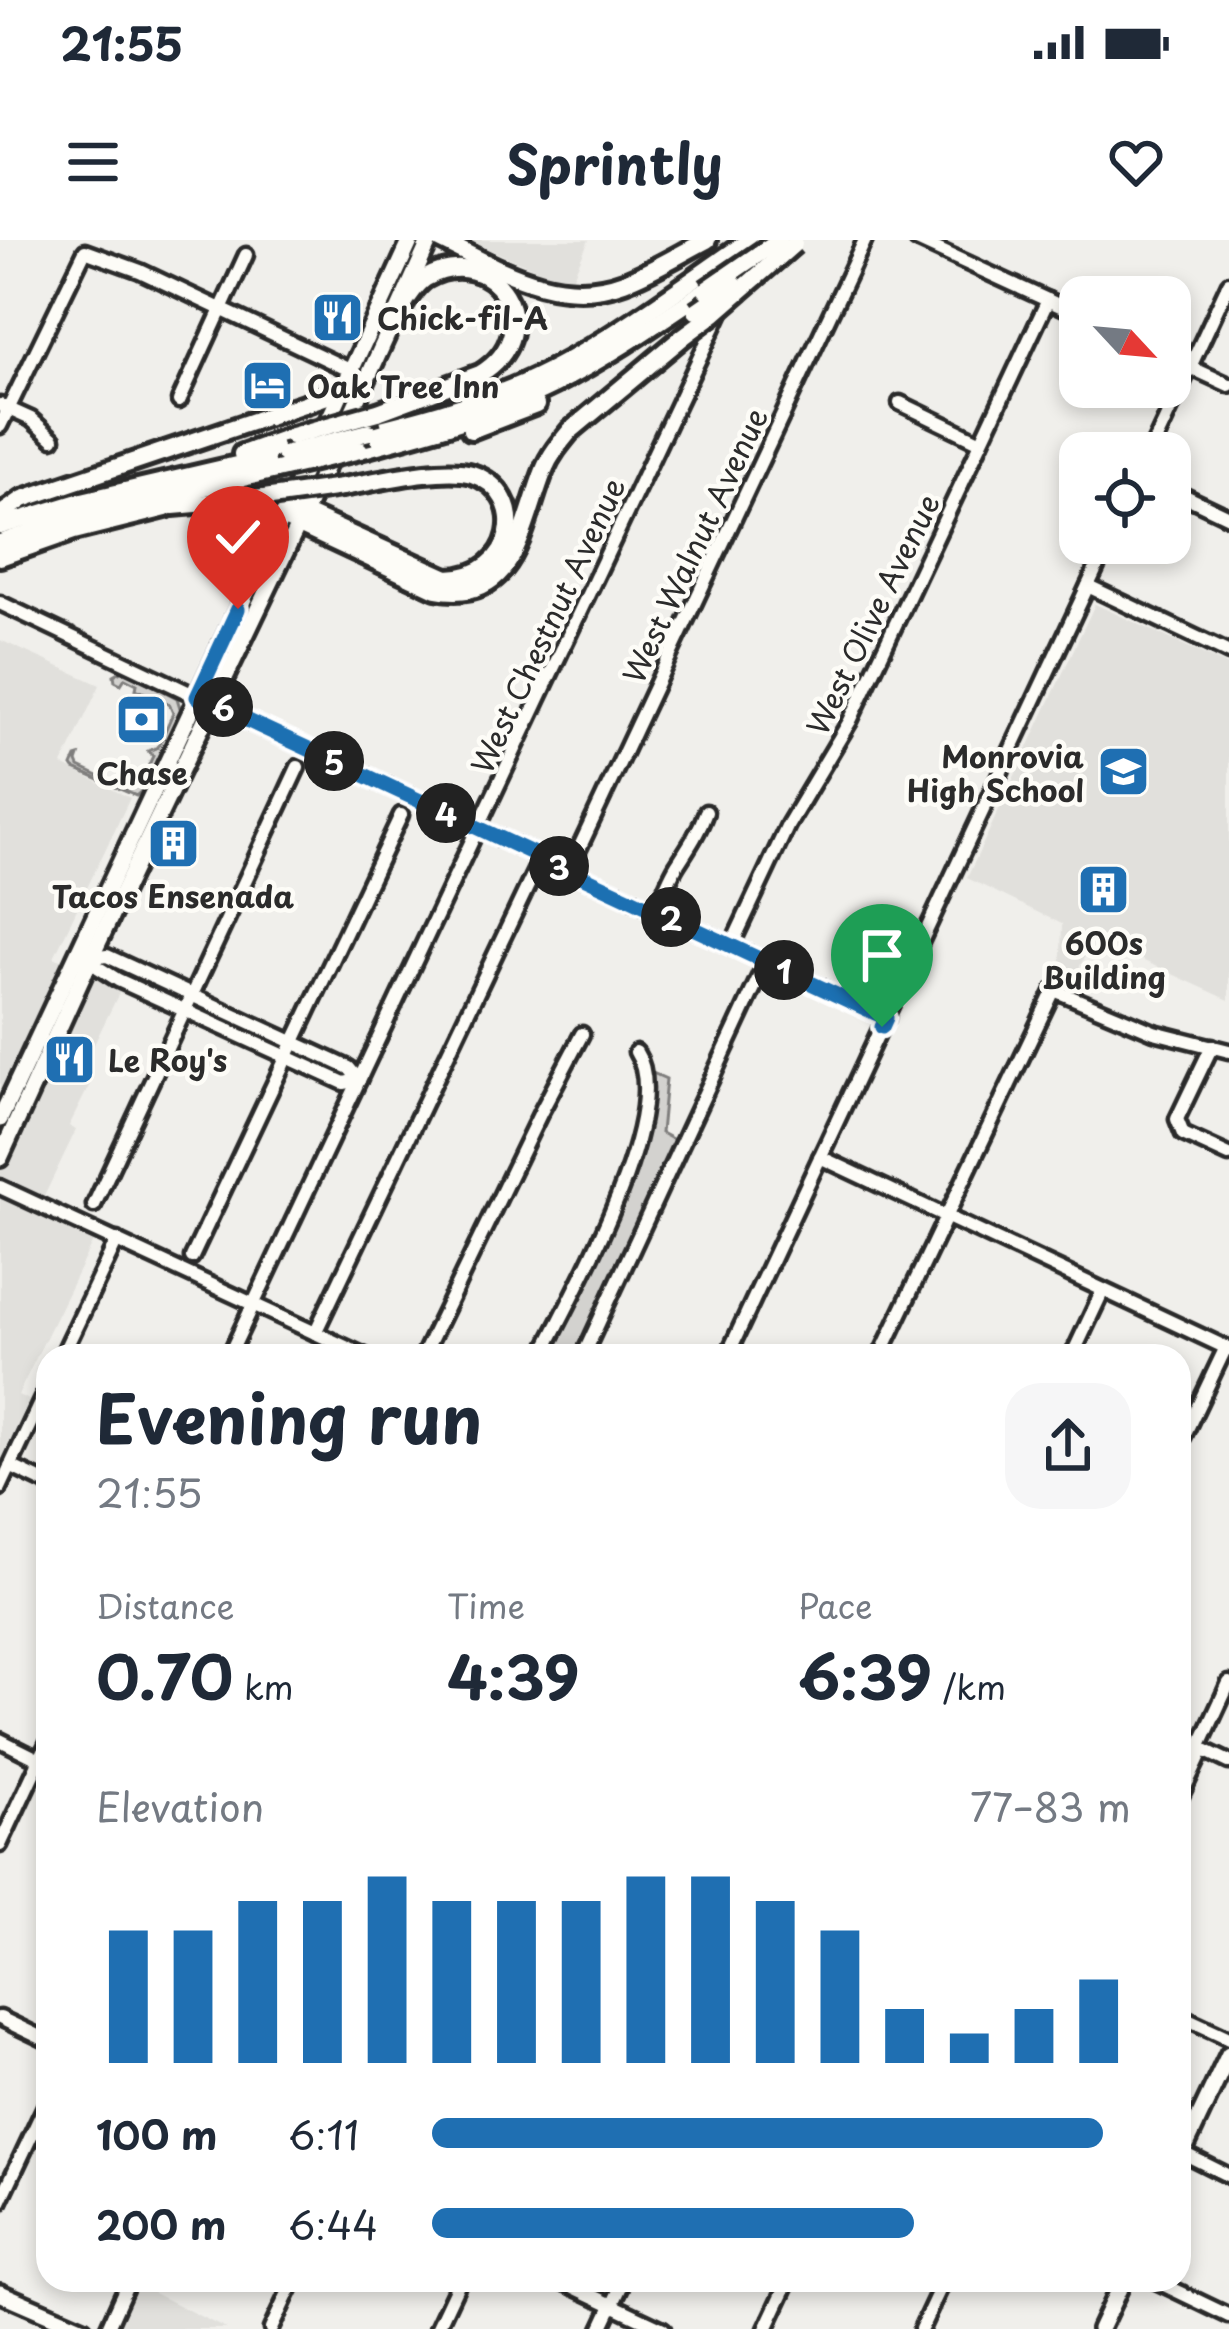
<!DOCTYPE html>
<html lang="en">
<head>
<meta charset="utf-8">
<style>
  :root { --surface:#fff; --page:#f6f6f7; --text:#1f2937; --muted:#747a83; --accent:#1f6fb2 }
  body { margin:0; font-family:"Playpen Sans",sans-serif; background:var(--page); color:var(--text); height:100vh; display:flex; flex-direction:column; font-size:45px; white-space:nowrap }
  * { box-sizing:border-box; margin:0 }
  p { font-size:39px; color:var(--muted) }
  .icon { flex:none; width:66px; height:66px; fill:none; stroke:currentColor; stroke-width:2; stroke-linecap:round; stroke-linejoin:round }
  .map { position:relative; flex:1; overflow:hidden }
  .panel { position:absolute; left:36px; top:1104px; width:1155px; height:948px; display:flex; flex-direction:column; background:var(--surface); border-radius:36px; box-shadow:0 6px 18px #0003 }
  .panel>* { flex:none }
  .needle { width:78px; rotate:116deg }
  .controls { position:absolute; left:1059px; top:36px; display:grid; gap:24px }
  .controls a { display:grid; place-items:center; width:132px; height:132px; border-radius:24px; background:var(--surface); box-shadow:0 6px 18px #0003; font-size:60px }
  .pin { position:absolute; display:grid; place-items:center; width:102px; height:102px; color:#fff; margin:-123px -51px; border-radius:50% 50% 50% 0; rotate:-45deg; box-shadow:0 0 12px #0007 }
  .pin .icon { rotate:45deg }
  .km { position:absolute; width:60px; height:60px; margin:-30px; border-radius:50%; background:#222; color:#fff; font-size:33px; line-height:60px; text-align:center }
  .round { display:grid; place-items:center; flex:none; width:126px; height:126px; border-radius:36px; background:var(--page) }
  .summary { display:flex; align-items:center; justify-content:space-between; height:204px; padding:0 60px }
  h1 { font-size:66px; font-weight:700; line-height:90px }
  .figures { display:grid; grid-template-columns:repeat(3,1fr); gap:18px; height:204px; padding:12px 60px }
  .figures div { display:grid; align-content:center }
  .figures b { font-size:60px; font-weight:700 }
  .figures small { font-size:33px; font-weight:400 }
  .figures p { font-size:33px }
  .chart { height:336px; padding:24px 60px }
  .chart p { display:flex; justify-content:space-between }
  .chart svg { width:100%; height:216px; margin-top:12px; stroke:var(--accent); stroke-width:6 }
  ul { padding:0 60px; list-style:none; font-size:39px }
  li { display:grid; grid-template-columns:192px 144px 1fr; align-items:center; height:90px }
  li i { height:30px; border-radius:15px; background:var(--accent) }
  .status { display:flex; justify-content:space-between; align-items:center; height:84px; padding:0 60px; background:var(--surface); direction:ltr }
  .status svg { height:33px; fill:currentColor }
  header { display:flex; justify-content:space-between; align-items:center; height:156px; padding:0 60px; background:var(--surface); font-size:54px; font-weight:700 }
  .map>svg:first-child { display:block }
  .built { fill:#e1e0dc }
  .green { fill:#d3d2cf; stroke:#7f7e7d; stroke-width:3 }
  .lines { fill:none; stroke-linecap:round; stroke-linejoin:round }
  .minor-casing { stroke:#2b2b2b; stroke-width:21 }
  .major-casing { stroke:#2b2b2b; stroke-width:24 }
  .highway-casing { stroke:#2b2b2b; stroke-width:26 }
  .minor { stroke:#fdfcf7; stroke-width:12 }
  .major { stroke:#fdfcf7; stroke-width:15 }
  .highway { stroke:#fdfcf7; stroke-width:16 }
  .highway-bridge-casing { stroke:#2b2b2b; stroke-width:26; stroke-linecap:butt }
  .highway-bridge { stroke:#fdfcf7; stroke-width:16 }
  .route-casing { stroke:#fff; stroke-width:24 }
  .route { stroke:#1f6fb2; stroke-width:15 }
  .labels { text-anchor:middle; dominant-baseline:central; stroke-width:9; stroke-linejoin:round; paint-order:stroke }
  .poi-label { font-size:30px; font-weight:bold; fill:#2b2b2b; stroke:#fdfcf7; text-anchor:start }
  .street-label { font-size:30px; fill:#2b2b2b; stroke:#fdfcf7 }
</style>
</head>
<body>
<div class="status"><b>21:55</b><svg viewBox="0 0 49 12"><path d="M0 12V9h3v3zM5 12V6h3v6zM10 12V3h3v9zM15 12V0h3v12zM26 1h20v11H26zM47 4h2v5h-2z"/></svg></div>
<header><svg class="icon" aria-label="menu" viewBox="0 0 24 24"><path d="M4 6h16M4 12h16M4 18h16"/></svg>Sprintly<svg class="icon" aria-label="heart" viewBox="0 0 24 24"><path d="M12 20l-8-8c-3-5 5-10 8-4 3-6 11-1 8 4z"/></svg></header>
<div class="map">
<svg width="1229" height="2089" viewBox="0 0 1229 2089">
  <rect width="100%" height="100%" fill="#f0efeb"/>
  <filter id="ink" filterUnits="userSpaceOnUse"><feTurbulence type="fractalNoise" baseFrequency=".00833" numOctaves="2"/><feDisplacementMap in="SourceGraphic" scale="24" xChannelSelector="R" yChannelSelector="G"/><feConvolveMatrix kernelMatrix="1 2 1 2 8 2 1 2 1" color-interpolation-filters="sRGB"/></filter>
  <g filter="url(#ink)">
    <!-- built -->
    <g class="built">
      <polygon points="466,0 589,0 570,43"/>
      <polygon points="1095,364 1229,426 1229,760 1094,698 1070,746 1060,743 1062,684 967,638"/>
      <polygon points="0,400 100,445 62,525 130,558 54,717 121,749 78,837 90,844 69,886 76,890 36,973 93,1001 18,1155 29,1160 0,1223"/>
      <polygon points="136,2044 226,2089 114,2089"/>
    </g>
    <!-- green -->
    <g class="green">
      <polygon points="123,430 177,458 181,471 144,549 136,556 74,529 72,526 76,517 79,516 77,522 79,527 126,549 133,542 141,542 153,516 148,511 158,507 173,473 169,464 136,449 137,444 125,438 121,444 115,441 114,435"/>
      <polygon points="646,830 666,839 661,893 676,901 576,1116 546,1116 623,947"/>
    </g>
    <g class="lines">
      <defs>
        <g id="minor">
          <polyline points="917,0 1080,75"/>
          <polyline points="1170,118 1229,145"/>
          <polyline points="179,161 246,15"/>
          <polyline points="900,163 981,202"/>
          <polyline points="0,165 31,179 53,199"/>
          <polyline points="0,186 85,11 140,31 356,133"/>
          <polyline points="1150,213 1229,43"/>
          <polyline points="1170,249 1229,277"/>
          <polyline points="1088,346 1229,413"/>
          <polyline points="0,363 259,486 887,778"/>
          <polyline points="569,630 865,0"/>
          <path d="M656,672C662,656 668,640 677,625C688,608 699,592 706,572"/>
          <polyline points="732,704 788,585 850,481 1048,60"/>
          <polyline points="86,715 99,728 118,740 344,843 359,840"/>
          <polyline points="91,718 107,716 349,828 359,840"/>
          <polyline points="1212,806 1177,879 1183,894 1229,915"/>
          <polyline points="820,917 1229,1109"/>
          <polyline points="0,947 365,1116"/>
          <polyline points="94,965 298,527"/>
          <polyline points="192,1017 401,575"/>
          <polyline points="315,1093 541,618"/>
          <polyline points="62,1116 117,1000"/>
          <polyline points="229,1116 722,70"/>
          <polyline points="423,1116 541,872 582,794"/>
          <path d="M542,1116C572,1054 676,873 636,812"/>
          <polyline points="583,1116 766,722"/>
          <polyline points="727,1116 1108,303"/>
          <polyline points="880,1116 1054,750 1154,792 1229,811"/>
          <polyline points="1072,1116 1103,1050"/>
          <polyline points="1179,1206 1226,1107"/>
          <polyline points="10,1226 48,1244"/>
          <polyline points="0,1248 48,1146"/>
          <polyline points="1179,1498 1229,1522"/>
          <polyline points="0,1500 48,1524"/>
          <polyline points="1199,1508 1229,1443"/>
          <polyline points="1179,1560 1203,1509"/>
          <polyline points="0,1605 48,1502"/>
          <polyline points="1179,1775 1229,1798"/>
          <polyline points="0,1778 48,1801"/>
          <polyline points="1183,1913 1229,1936"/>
          <polyline points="0,1962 48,1860"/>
          <polyline points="559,2040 663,2089"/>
          <polyline points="1154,2040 1229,2076"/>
          <polyline points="107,2089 129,2040"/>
          <polyline points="271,2089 294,2040"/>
          <polyline points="437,2089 460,2040"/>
          <polyline points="601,2089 624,2040"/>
          <polyline points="766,2089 789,2040"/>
          <polyline points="921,2089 944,2040"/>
        </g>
        <g id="major">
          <polyline points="345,188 430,0"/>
          <polyline points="323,192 411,0"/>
          <polyline points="0,879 312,213"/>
          <polyline points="0,918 91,718 334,210"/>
          <polyline points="1179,1920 1229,1814"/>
          <polyline points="0,2053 83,2089"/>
          <polyline points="1100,2089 1123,2040"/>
        </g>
        <g id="highway">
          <path d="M440,0C498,28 557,67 624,42C653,31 680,14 707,0"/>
          <path d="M378,172L480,134C552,90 493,0 426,38C413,46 405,64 396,76"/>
          <polyline points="471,190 536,165"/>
          <path d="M369,192C417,180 466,167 512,148C598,112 673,52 750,0"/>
          <path d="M360,210C426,192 493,175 555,144C608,117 657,83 706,50"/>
          <polyline points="242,214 292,196"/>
          <polyline points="173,266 264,258"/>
          <path d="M288,266L447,338C516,338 532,254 472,234C443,225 374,242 342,247"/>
          <polyline points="0,275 23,259 342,151"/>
          <path d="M282,277L436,349C516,365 522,285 544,230C550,215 560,203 570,191L684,96"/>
          <polyline points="0,286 82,261 284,214"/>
          <polyline points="0,303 71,279 276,230"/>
          <polyline points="0,317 74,291 166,268"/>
        </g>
      </defs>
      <!-- minor casing -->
      <use href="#minor" class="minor-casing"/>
      <!-- major casing -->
      <use href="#major" class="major-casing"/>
      <!-- highway casing -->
      <use href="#highway" class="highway-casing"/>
      <!-- minor -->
      <use href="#minor" class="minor"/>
      <!-- major -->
      <use href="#major" class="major"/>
      <!-- highway -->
      <use href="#highway" class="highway"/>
      <defs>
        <g id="highway-bridge">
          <polyline points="706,50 779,0"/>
          <polyline points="696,71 735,44"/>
          <polyline points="684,96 715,73 794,4"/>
          <polyline points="292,196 378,172"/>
          <polyline points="284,214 369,192"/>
          <polyline points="276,230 360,210"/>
          <polyline points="264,258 342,247"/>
        </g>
      </defs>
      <!-- highway-bridge casing -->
      <use href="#highway-bridge" class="highway-bridge-casing"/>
      <!-- highway-bridge -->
      <use href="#highway-bridge" class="highway-bridge"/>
    </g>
  </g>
  <g class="lines" filter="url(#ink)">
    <defs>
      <polyline id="route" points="238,369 197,457 886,778 882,787"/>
    </defs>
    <!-- route casing -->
    <use href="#route" class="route-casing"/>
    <!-- route -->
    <use href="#route" class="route"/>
  </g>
  <!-- icons -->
  <defs>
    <symbol id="restaurant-square" viewBox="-11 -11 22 22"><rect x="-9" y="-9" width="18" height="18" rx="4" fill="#1f6fb2" stroke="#fdfcf7"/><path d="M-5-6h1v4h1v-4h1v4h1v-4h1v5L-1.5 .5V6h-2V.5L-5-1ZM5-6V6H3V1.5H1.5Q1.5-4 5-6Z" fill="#fff"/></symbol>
    <symbol id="hotel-square" viewBox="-11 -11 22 22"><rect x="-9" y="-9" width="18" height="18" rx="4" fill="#1f6fb2" stroke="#fdfcf7"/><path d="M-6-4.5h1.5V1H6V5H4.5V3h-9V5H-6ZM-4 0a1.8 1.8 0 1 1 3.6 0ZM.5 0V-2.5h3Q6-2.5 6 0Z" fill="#fff"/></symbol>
    <symbol id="bank-square" viewBox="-11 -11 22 22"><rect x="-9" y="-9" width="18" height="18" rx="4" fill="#1f6fb2" stroke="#fdfcf7"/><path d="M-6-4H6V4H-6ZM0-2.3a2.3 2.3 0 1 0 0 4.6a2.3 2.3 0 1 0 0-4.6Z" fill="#fff"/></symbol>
    <symbol id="school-square" viewBox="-11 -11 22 22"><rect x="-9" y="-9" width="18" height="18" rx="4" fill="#1f6fb2" stroke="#fdfcf7"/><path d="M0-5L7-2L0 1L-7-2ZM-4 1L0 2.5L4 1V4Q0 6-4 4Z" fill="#fff"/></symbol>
    <symbol id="building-square" viewBox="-11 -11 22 22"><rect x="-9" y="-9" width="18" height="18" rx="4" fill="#1f6fb2" stroke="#fdfcf7"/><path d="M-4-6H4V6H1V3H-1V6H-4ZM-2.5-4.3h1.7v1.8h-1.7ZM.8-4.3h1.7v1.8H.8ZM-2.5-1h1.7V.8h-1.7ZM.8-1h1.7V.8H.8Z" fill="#fff"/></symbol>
  </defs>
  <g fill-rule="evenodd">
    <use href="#restaurant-square" x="308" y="48" width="59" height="59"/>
    <use href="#hotel-square" x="238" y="116" width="59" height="59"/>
    <use href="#bank-square" x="112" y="450" width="59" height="59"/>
    <use href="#school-square" x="1094" y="502" width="59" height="59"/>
    <use href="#building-square" x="144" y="574" width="59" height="59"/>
    <use href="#building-square" x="1074" y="620" width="59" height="59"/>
    <use href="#restaurant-square" x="40" y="790" width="59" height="59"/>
  </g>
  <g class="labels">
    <!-- poi labels -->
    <g class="poi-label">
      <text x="377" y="77">Chick-fil-A</text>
      <text x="307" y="145">Oak Tree Inn</text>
      <text x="1084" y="515" text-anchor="end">Monrovia<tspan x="1084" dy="34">High School</tspan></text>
      <text x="142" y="532" text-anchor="middle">Chase</text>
      <text x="173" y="655" text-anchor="middle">Tacos Ensenada</text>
      <text x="1104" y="702" text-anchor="middle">600s<tspan x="1104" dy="34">Building</tspan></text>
      <text x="108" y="819">Le Roy's</text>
    </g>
    <!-- street labels -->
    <g class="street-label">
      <text transform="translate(694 305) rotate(-65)">West Walnut Avenue</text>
      <text transform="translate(872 374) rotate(-64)">West Olive Avenue</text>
      <text transform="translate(547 385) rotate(-65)">West Chestnut Avenue</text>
    </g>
  </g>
</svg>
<div class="controls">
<a><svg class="needle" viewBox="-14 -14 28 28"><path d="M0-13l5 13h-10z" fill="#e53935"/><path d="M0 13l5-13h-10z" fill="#747a83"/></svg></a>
<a><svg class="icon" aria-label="locate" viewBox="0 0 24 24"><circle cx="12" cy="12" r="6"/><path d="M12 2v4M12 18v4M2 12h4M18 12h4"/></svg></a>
</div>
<div class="pin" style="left:882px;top:787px;background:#1e9e55"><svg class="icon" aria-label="arrive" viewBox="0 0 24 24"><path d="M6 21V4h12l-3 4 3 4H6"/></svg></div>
<div class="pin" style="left:238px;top:369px;background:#d93025"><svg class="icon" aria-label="check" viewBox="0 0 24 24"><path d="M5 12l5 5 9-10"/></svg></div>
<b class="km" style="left:784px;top:730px">1</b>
<b class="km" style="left:671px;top:677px">2</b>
<b class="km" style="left:559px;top:626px">3</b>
<b class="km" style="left:446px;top:573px">4</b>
<b class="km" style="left:334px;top:521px">5</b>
<b class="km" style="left:223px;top:467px">6</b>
<section class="panel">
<div class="summary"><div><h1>Evening run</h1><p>21:55</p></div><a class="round"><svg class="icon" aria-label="share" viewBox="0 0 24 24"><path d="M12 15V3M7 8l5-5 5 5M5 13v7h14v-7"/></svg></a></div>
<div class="figures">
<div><p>Distance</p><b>0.70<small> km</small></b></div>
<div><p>Time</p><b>4:39</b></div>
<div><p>Pace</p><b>6:39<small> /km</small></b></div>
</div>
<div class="chart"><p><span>Elevation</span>77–83 m</p>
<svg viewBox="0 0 160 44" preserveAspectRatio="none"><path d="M5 44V17M15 44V17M25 44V11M35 44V11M45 44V6M55 44V11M65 44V11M75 44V11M85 44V6M95 44V6M105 44V11M115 44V17M125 44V33M135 44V38M145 44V33M155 44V27"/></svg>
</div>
<ul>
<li><b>100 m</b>6:11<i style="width:96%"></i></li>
<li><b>200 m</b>6:44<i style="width:69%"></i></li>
</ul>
</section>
</div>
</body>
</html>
